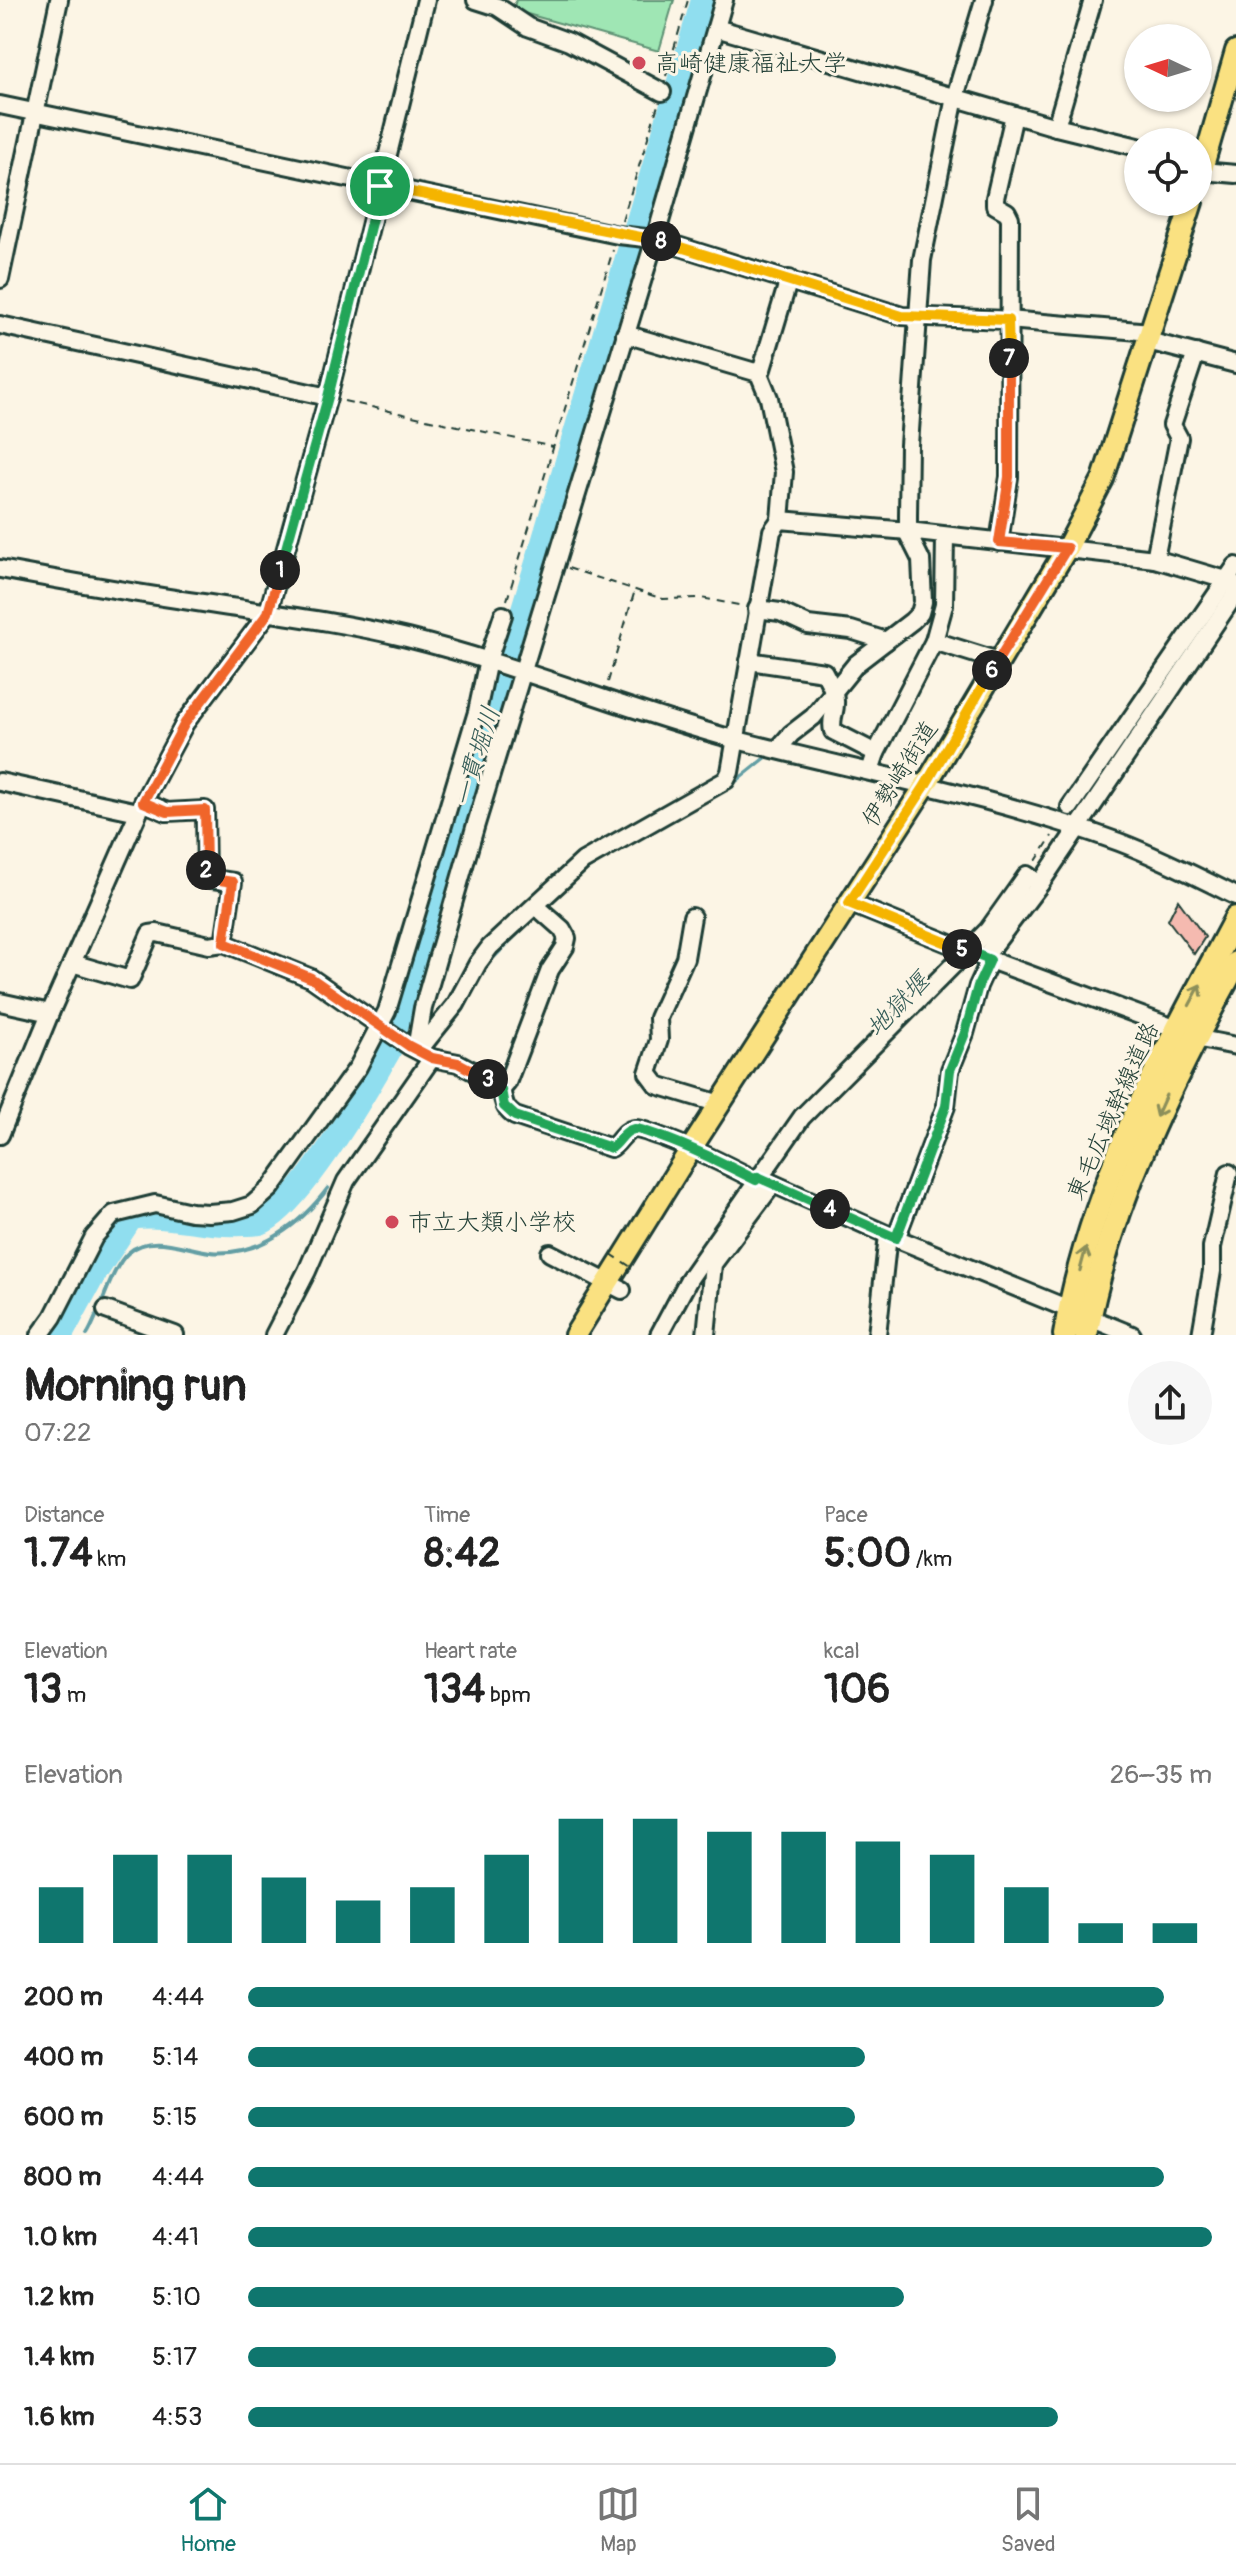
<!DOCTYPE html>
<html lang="en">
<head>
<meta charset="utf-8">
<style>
  :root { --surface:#fff; --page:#f6f6f6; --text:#222; --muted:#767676; --line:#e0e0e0; --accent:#0f766e }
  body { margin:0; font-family:Pangolin,"Klee One",sans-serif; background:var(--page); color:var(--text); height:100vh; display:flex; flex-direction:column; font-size:30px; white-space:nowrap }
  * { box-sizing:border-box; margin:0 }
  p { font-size:26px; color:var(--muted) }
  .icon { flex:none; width:44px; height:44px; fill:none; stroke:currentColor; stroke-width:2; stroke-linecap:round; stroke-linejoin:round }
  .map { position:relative; height:1335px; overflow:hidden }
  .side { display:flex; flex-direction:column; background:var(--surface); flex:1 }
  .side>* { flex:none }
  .needle { width:52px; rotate:274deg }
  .tools { position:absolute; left:1124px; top:24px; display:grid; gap:16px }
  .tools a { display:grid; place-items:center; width:88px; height:88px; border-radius:50%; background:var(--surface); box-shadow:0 2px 6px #0004; font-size:40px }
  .pin { position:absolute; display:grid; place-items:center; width:68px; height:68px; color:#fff; margin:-34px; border:4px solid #fff; border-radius:50%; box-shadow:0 2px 8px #0007 }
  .km { position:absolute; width:40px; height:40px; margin:-20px; border-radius:50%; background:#222; color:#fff; font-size:22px; line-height:40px; text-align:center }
  .round { display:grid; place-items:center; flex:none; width:84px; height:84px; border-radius:42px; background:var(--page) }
  .overview { display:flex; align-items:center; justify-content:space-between; height:136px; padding:0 24px }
  h1 { font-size:44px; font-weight:800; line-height:60px }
  .figures { display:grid; grid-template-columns:repeat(3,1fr); gap:12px; height:136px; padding:8px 24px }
  .figures div { display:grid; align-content:center }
  .figures b { font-size:40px; font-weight:800 }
  .figures small { font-size:22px; font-weight:400 }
  .figures p { font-size:22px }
  .chart { height:224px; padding:16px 24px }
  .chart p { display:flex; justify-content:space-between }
  .chart svg { width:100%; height:144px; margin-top:8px; stroke:var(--accent); stroke-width:6 }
  ul { padding:0 24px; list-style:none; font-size:26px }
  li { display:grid; grid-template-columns:128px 96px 1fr; align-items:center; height:60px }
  li i { height:20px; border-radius:10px; background:var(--accent) }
  .tabs { display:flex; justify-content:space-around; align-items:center; height:112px; border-top:2px solid var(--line); background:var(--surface); font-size:22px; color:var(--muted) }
  .tabs a { display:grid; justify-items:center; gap:4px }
  .tabs .on { color:var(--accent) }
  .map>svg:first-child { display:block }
  .green { fill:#9fe6b4; stroke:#5f9274; stroke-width:2 }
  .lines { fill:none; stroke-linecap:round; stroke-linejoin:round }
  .stream { stroke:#639ea4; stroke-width:4 }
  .river { stroke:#90deef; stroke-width:24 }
  .building { fill:#f5bab0; stroke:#1f3d34; stroke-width:2 }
  .minor-casing { stroke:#1f3d34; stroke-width:22 }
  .major-casing { stroke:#1f3d34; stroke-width:26 }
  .highway-casing { stroke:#1f3d34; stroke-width:28 }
  .path { stroke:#1f3d34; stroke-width:2; stroke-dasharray:8 6; stroke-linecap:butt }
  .minor { stroke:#fcf5e5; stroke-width:16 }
  .major { stroke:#fae181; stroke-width:20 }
  .highway { stroke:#fae181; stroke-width:22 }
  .path-bridge { stroke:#1f3d34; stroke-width:2; stroke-dasharray:8 6; stroke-linecap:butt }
  .oneway { stroke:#8c8f5a }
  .split-1-casing { stroke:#fff; stroke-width:16 }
  .split-2-casing { stroke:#fff; stroke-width:16 }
  .split-3-casing { stroke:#fff; stroke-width:16 }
  .split-4-casing { stroke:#fff; stroke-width:16 }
  .split-5-casing { stroke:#fff; stroke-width:16 }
  .split-6-casing { stroke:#fff; stroke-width:16 }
  .split-7-casing { stroke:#fff; stroke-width:16 }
  .split-8-casing { stroke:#fff; stroke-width:16 }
  .split-9-casing { stroke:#fff; stroke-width:16 }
  .split-1 { stroke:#22a559; stroke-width:10 }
  .split-2 { stroke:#f0652b; stroke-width:10 }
  .split-3 { stroke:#f0652b; stroke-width:10 }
  .split-4 { stroke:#22a559; stroke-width:10 }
  .split-5 { stroke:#22a559; stroke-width:10 }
  .split-6 { stroke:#f5b400; stroke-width:10 }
  .split-7 { stroke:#f0652b; stroke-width:10 }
  .split-8 { stroke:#f5b400; stroke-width:10 }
  .split-9 { stroke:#f5b400; stroke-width:10 }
  .poi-dot { fill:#d1495b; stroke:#fcf5e5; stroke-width:3 }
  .labels { text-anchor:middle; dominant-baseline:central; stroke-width:6; stroke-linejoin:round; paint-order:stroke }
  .poi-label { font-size:24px; fill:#1f3d34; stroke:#fcf5e5; text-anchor:start }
  .street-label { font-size:24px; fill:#1f3d34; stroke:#fcf5e5 }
  .water-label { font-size:26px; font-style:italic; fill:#365d59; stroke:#fcf5e5 }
</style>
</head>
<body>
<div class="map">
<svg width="1236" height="1335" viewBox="0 0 1236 1335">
  <rect width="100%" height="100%" fill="#fcf5e5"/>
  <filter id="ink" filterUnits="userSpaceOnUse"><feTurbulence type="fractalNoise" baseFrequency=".0125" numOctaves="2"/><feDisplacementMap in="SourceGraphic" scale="16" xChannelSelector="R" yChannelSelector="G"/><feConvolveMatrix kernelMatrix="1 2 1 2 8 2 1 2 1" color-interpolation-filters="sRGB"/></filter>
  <g filter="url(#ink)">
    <!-- green -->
    <polygon class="green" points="516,0 674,0 659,51 513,10"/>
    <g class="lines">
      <!-- stream -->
      <g class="stream">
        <polyline points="917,445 921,394"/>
        <polyline points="730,786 770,754"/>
        <polyline points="1072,821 1154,699"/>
        <polyline points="585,870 601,860"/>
        <polyline points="487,964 537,914"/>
        <polyline points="449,1025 462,1011 475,986"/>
        <path d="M87,1335C100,1314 111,1268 128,1253C151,1232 184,1249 210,1252C259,1257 301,1224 328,1188"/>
      </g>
      <!-- river -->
      <path class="river" d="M61,1335L92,1278L131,1218C168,1212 204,1227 242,1224C247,1224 255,1224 260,1223C298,1209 368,1088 389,1051L539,556L703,0"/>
    </g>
    <!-- building -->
    <polygon class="building" points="1178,900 1205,937 1194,954 1168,920"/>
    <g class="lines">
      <defs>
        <g id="minor">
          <polyline points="476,0 498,7 528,27 569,42 662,92"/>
          <polyline points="716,28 1056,127 1138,147"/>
          <polyline points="0,105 618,235 655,239 902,316 1008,320 1151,332"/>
          <polyline points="1056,127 1093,0"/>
          <polyline points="1202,171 1236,174"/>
          <polyline points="0,279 59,0"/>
          <polyline points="0,325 328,397"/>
          <polyline points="625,334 755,372 762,369 789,279"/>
          <polyline points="1148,341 1236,364"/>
          <polyline points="758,371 769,398 784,472 780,520"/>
          <polyline points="999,542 1009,477 1010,218 1007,212 995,205 995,198 1014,115"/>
          <polyline points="1155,559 1179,438 1172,425 1196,353"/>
          <path d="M0,569C70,582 139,594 210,604C275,614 342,622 407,638C517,665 623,709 733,739C861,772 994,796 1119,842C1159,857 1198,877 1236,896"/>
          <polyline points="757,609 780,612 808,625 851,630 886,641"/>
          <polyline points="934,641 998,661"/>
          <path d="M749,661L824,672C829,682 836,692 835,704C835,714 830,720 833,731L876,753"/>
          <polyline points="778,749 791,734 813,717 856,664 912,621 920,613 923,602 921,560 908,534 908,516 909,445 922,260 955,97 984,0"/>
          <polyline points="870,771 876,753 934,641 944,605 945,536"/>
          <polyline points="0,782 138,812"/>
          <polyline points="143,802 167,812 205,810 206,878 233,882 224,943"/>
          <polyline points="1070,807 1236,566"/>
          <polyline points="849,903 990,960 1177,1029"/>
          <polyline points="692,917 685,958 658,1018 659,1040 648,1073 657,1085 720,1104"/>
          <polyline points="984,958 1040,884 1236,593"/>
          <path d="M72,963L130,980L150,934L157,933L209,945L224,943L311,978L409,1046L432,1058L458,1063L497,1084C506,1095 500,1107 515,1116L611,1148C620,1143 623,1130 635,1129C642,1129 652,1134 659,1136C693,1148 724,1164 756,1180"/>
          <polyline points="0,1002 50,1013"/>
          <polyline points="1195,1038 1236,1046"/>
          <polyline points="416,1049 423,1008 476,824 655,239 724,0"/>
          <polyline points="419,1050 456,1004 478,963 490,947 583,861 726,780 730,772 772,531 780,520 908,531 1155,559 1226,580 1236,586"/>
          <polyline points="501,1090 507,1083 550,970 565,947 567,938 562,929 536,906"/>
          <polyline points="0,1135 50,1013 143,802 185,723 268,613 328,397 426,0"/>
          <polyline points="758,1177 888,1235 1132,1335"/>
          <polyline points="896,1238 946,1106 950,1070 965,1033 978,986 990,960"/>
          <polyline points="550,1253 622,1290"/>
          <polyline points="106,1310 175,1335"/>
          <polyline points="40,1335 53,1317 94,1237 114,1214 155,1204 191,1212 209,1213 233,1211 252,1205 271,1188 358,1067 387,1011 477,712 488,660 503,615"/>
          <polyline points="274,1335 307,1271 346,1181 432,1058"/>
          <polyline points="659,1335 689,1279 802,1117 988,930 1027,875 1040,884"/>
          <polyline points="706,1335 713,1264 773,1184"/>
          <polyline points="877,1335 888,1235"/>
          <polyline points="1201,1335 1212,1271 1212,1247 1229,1173"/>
        </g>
        <g id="major">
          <polyline points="1198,183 1236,51"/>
          <polyline points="575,1335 692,1147 925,786 1067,548 1103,479 1192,202"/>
        </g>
        <g id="highway">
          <path d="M1065,1335C1090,1184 1165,1051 1236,918"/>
          <path d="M1086,1335C1111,1201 1171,1081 1236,963"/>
        </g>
      </defs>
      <!-- minor casing -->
      <use href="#minor" class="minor-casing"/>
      <!-- major casing -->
      <use href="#major" class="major-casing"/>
      <!-- highway casing -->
      <use href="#highway" class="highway-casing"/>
      <!-- path -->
      <g class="path">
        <polyline points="666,76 688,0"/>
        <polyline points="622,221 658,105"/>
        <polyline points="344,401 553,447"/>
        <polyline points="568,568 663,599 701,598 744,606"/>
        <polyline points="507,600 613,250"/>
        <polyline points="608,682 635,590"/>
        <polyline points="1036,861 1052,836"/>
      </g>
      <!-- minor -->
      <use href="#minor" class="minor"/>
      <!-- major -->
      <use href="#major" class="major"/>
      <!-- highway -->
      <use href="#highway" class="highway"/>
      <!-- path-bridge -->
      <polyline class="path-bridge" points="611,1254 634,1269"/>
    </g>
    <!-- one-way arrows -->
    <defs><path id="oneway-shaft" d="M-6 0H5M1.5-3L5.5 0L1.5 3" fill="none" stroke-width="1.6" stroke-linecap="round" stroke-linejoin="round" transform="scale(2)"/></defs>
    <g class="oneway">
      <use href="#oneway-shaft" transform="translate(1195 995) rotate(-62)"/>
      <use href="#oneway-shaft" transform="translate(1161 1106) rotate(114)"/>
      <use href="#oneway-shaft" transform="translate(1083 1259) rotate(-75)"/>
    </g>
  </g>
  <g class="lines" filter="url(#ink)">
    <defs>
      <polyline id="split-1" points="280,570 328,397 380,186"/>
      <polyline id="split-2" points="206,870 205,810 167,812 143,802 185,723 268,613 280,570"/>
      <polyline id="split-3" points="206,870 206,878 233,882 224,943 311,978 409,1046 432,1058 458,1063 488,1079"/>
      <path id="split-4" d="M488,1079L501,1090L504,1106L515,1116L611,1148C620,1143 623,1130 635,1129C642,1129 652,1134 659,1136C693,1148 724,1164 756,1180L758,1177L830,1209"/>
      <polyline id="split-5" points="830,1209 896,1238 946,1106 950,1070 965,1033 978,986 990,960 962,949"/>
      <polyline id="split-6" points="962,949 849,903 925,786 992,670"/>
      <polyline id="split-7" points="992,670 1067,548 999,542 1009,477 1009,358"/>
      <polyline id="split-8" points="661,241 902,316 1008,320 1009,358"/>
      <polyline id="split-9" points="380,186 661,241"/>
    </defs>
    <!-- split-1 casing -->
    <use href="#split-1" class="split-1-casing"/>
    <!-- split-2 casing -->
    <use href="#split-2" class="split-2-casing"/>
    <!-- split-3 casing -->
    <use href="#split-3" class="split-3-casing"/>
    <!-- split-4 casing -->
    <use href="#split-4" class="split-4-casing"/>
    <!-- split-5 casing -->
    <use href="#split-5" class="split-5-casing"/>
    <!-- split-6 casing -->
    <use href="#split-6" class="split-6-casing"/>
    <!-- split-7 casing -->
    <use href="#split-7" class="split-7-casing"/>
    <!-- split-8 casing -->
    <use href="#split-8" class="split-8-casing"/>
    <!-- split-9 casing -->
    <use href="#split-9" class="split-9-casing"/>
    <!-- split-1 -->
    <use href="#split-1" class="split-1"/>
    <!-- split-2 -->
    <use href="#split-2" class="split-2"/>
    <!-- split-3 -->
    <use href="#split-3" class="split-3"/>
    <!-- split-4 -->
    <use href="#split-4" class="split-4"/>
    <!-- split-5 -->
    <use href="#split-5" class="split-5"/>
    <!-- split-6 -->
    <use href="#split-6" class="split-6"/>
    <!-- split-7 -->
    <use href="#split-7" class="split-7"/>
    <!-- split-8 -->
    <use href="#split-8" class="split-8"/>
    <!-- split-9 -->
    <use href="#split-9" class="split-9"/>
  </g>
  <!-- markers -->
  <g class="poi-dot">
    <circle cx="639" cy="63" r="8"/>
    <circle cx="392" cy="1222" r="8"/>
  </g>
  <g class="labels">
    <!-- poi labels -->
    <g class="poi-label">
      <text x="655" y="63">高崎健康福祉大学</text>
      <text x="408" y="1222">市立大類小学校</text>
    </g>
    <!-- street labels -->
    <g class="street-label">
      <text transform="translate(900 774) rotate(-58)">伊勢崎街道</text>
      <text transform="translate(1113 1111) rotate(-66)">東毛広域幹線道路</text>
    </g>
    <!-- water labels -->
    <g class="water-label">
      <text transform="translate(477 757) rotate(-73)">一貫堀川</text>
      <text transform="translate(898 1005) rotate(-46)">地獄堰</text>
    </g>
  </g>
</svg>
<div class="tools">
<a><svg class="needle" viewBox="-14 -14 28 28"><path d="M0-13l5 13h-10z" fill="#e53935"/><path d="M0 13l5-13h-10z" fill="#767676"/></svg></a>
<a><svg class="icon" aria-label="locate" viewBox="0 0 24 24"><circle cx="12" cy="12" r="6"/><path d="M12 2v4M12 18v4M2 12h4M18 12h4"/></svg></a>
</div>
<div class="pin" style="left:380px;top:186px;background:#1e9e55"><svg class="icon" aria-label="arrive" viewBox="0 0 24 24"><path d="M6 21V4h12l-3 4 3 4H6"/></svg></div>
<b class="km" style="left:280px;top:570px">1</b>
<b class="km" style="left:206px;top:870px">2</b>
<b class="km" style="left:488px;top:1079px">3</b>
<b class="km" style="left:830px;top:1209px">4</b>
<b class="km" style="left:962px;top:949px">5</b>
<b class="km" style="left:992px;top:670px">6</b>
<b class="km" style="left:1009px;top:358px">7</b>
<b class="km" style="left:661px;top:241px">8</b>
</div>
<section class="side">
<div class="overview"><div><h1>Morning run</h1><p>07:22</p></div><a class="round"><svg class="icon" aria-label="share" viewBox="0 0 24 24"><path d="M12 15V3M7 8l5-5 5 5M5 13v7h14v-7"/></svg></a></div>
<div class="figures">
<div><p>Distance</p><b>1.74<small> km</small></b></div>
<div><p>Time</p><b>8:42</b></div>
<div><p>Pace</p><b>5:00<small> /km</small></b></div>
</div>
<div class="figures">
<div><p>Elevation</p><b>13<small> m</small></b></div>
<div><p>Heart rate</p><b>134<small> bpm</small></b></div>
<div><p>kcal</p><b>106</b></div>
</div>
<div class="chart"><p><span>Elevation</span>26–35 m</p>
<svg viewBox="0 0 160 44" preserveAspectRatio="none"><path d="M5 44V27M15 44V17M25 44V17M35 44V24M45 44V31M55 44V27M65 44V17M75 44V6M85 44V6M95 44V10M105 44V10M115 44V13M125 44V17M135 44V27M145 44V38M155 44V38"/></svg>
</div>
<ul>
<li><b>200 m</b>4:44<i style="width:95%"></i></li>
<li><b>400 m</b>5:14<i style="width:64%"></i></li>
<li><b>600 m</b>5:15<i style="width:63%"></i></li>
<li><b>800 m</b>4:44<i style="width:95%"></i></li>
<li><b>1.0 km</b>4:41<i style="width:100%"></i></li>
<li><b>1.2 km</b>5:10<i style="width:68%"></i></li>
<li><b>1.4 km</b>5:17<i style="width:61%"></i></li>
<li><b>1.6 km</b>4:53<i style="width:84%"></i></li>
</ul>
</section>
<nav class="tabs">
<a class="on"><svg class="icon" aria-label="home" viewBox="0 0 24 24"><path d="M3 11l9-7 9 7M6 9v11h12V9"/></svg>Home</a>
<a><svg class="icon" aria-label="map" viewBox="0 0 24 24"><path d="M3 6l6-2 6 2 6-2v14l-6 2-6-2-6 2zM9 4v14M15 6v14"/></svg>Map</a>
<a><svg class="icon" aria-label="saved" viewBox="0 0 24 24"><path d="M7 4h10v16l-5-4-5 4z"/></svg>Saved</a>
</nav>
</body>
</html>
